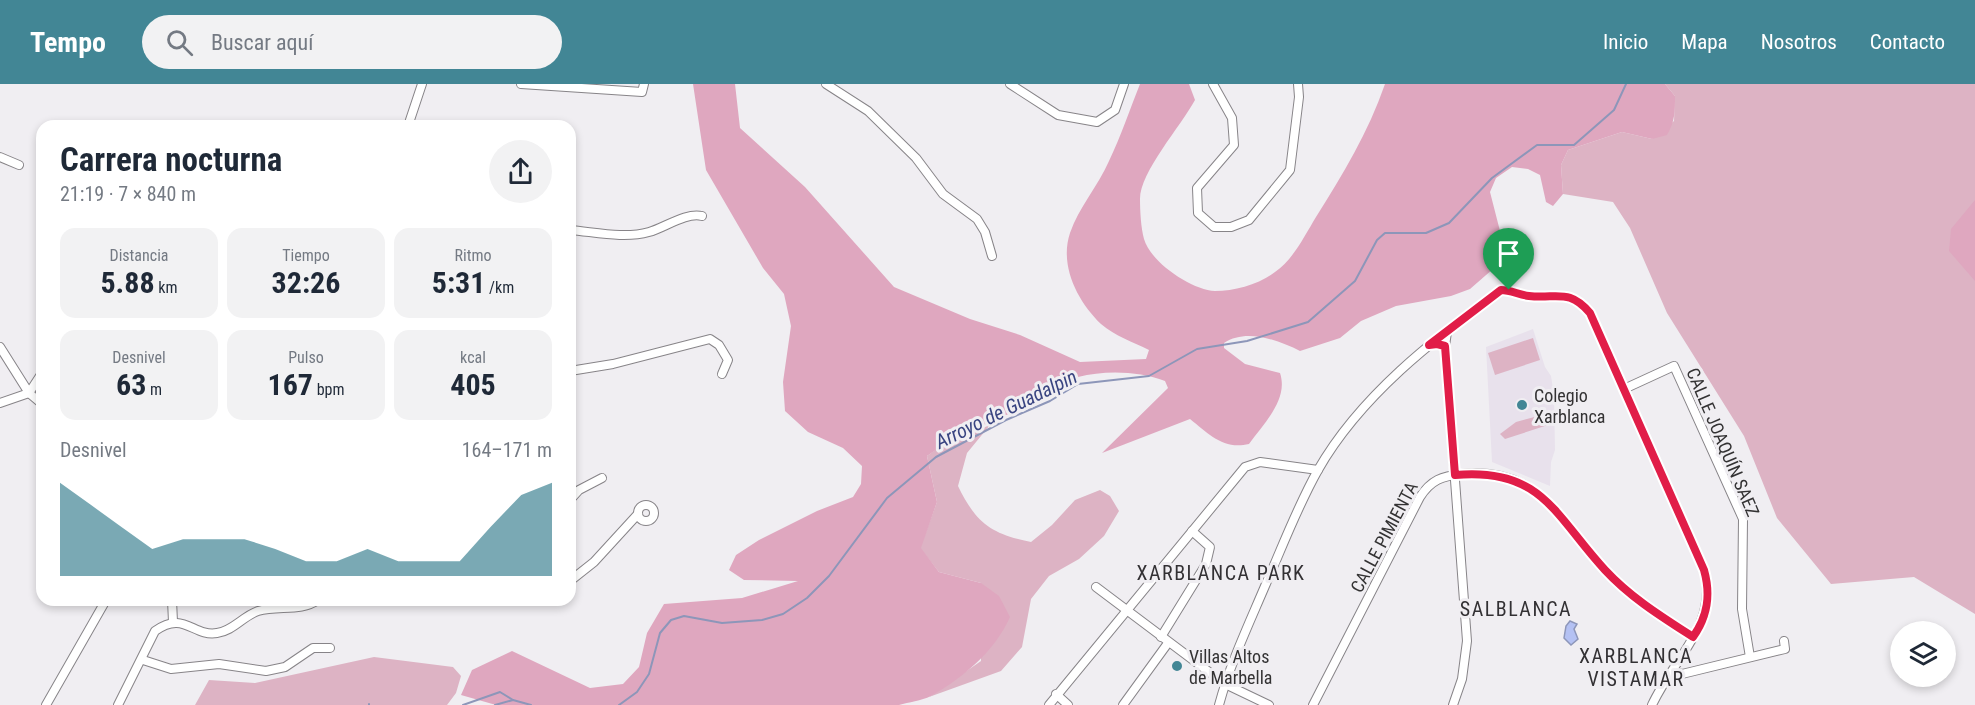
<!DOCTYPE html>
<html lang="es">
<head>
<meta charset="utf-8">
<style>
  :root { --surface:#fff; --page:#f2f2f3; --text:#1f2937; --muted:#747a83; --accent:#428695 }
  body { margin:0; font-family:"Roboto Condensed",sans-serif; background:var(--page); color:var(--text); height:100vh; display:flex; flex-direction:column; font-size:22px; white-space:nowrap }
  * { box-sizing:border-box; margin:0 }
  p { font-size:20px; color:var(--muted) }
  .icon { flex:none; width:33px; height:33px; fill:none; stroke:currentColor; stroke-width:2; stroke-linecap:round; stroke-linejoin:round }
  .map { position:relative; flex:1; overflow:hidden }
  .side { position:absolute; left:36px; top:36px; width:540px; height:486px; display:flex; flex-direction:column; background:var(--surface); border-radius:18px; box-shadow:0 3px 9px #0003 }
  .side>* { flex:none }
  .tools { position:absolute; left:1890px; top:537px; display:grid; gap:12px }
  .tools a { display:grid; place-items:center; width:66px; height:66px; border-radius:50%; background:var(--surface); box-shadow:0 3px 9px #0003; font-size:30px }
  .pin { position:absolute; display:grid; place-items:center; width:51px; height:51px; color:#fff; margin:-62px -26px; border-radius:50% 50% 50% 0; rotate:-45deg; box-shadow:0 0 6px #0007 }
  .pin .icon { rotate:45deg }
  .round { display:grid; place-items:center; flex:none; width:63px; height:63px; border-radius:32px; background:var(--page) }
  .headline { display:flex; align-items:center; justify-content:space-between; height:102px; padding:0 24px }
  h1 { font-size:33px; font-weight:700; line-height:45px }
  .figures { display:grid; grid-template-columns:repeat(3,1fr); gap:9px; height:102px; padding:6px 24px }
  .figures div { display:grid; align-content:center; border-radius:15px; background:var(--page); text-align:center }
  .figures b { font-size:30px; font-weight:700 }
  .figures small { font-size:16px; font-weight:400 }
  .figures p { font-size:16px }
  .chart { height:168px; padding:12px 24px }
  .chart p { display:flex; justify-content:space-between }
  .chart svg { width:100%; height:108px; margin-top:6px; fill:var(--accent); opacity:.7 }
  header { display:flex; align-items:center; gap:36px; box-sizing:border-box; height:84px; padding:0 30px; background:var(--accent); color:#fff }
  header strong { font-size:28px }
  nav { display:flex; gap:33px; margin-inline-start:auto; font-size:21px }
  .search { width:420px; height:54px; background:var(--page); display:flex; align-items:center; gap:15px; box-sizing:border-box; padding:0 21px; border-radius:33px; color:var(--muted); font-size:22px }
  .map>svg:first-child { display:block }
  .built { fill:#e8e1ec }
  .green { fill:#ddb3c4 }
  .forest { fill:#dfa7bf }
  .water { fill:#b4c1f3; stroke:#8d96b9; stroke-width:1.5 }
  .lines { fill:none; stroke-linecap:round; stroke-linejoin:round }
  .stream { stroke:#8d96b9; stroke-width:2 }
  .minor-casing { stroke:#878488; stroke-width:10 }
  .minor { stroke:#fff; stroke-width:8 }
  .route-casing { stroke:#fff; stroke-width:12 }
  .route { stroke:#e11d48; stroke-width:8 }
  .poi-dot { fill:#428695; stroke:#f0eef2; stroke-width:2 }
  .labels { text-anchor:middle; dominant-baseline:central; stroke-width:6; stroke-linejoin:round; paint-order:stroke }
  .poi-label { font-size:18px; fill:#333233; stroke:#f0eef2; text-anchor:start }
  .street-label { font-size:18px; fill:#333233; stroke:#f0eef2 }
  .water-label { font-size:20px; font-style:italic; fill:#394481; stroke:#f0eef2 }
  .neighbourhood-label { font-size:20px; letter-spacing:1.5px; fill:#333134; stroke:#f0eef2 }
</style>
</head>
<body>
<header>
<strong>Tempo</strong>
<div class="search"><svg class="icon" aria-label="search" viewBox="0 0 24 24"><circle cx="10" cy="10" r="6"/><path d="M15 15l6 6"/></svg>Buscar aquí</div>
<nav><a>Inicio</a><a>Mapa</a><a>Nosotros</a><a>Contacto</a></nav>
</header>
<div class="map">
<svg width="1975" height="621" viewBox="0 0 1975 621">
  <rect width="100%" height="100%" fill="#f0eef2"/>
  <!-- built -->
  <polygon class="built" points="1533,245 1545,283 1551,292 1554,311 1555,366 1551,378 1550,402 1492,378 1486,263"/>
  <!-- green -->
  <g class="green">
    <polygon points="1665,0 1975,0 1975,530 1914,493 1831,500 1777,434 1744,352 1667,229 1630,144 1613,118 1563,110 1561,81 1568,66 1622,48 1652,55 1674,37 1675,12"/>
    <polygon points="1533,254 1540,276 1495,291 1488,269"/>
    <polygon points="1546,330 1551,340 1505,355 1500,350 1516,338"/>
    <path d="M990,341L967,369L958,402C976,439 991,450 1031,458L1052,441L1075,416L1100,406L1110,412L1119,427L1104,452L1079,475L1049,492L1031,515L1022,563L1001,587L929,613L981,577V499L939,488L920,464L937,418L927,372L942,361Z"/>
    <polygon points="374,573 453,583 461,592 456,609 447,621 195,621 209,596 255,599"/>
  </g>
  <!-- forest -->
  <g class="forest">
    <path d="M693,0H735L740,44L805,103L894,203L970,235L1020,251L1080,278L1146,275L1149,266C1133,258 1115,252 1101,240C1078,218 1059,182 1070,149C1079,123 1098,102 1109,77C1121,52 1130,25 1140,0H1189L1195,16C1181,42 1140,88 1140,115C1140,127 1141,144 1144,155C1151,179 1192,206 1215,207C1235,207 1259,200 1275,188C1293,176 1305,151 1316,133C1343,90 1368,49 1385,0H1665L1675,12C1675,28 1675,37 1667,51L1652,55L1622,48L1568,66L1561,81L1563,110L1553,122L1546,118L1540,91L1528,85L1512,83L1496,94L1490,108L1500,147L1502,168L1493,185L1470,205L1451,212L1396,222L1361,237L1340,254L1300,267C1278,256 1246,244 1224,259V264L1245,280L1280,289C1289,316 1263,340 1249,360C1223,366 1209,350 1190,335L1102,369L1168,304L1165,297C1139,287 1105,286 1078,293C1062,298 1045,312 1030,320C996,337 957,350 927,372L937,418L921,464L939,488L981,499L999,512L1010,533C995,567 963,594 931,612C921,617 909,618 899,621H496L461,611L472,586L512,567L590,604L623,600L639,583L647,549L664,520L742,514L798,497L744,496L729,486L736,471L759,456L817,427L853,413L861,400L862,382L843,364L808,348L785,327L783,298L791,242L784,210L763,184L706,86Z"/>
    <polygon points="1975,116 1975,197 1949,167 1951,145"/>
  </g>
  <!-- water -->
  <polygon class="water" points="1570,537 1577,540 1574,545 1578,555 1571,561 1564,554 1566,542"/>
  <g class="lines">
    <!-- stream -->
    <g class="stream">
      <polyline points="369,621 369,620"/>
      <polyline points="463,621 500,608 513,616"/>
      <polyline points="495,621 513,616 531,621"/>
      <polyline points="619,621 637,608 649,590 660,549 671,536 684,532 722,539 762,536 783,530 807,514 829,492 887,414 936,373 1006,336 1050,317 1078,300 1149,292 1197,265 1247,257 1308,238 1355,197 1377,156 1385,149 1426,149 1449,139 1492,94 1537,61 1574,61 1614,26 1626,0"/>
    </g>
    <defs>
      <g id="minor">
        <polyline points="521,0 642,8 644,0"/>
        <polyline points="826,0 868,27 916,74 943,110 977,135 985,148 992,172"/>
        <polyline points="1010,0 1058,31 1097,38 1115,26 1124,0"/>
        <polyline points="1213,0 1232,34 1234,61 1197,104 1198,129 1214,143 1231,143 1249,136 1290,86 1299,13 1298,0"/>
        <polyline points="265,42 270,42"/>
        <polyline points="408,42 422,0"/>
        <polyline points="0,73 19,81"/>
        <path d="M570,146C595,148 624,155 649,148C664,144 686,128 702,132"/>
        <polyline points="1447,248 1445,262 1467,557 1462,595 1453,621"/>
        <polyline points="0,263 29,309 42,320"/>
        <polyline points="570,287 613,280 710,255 719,261 728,276 722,290"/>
        <polyline points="1624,305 1674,282 1743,435 1742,525 1750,573"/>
        <polyline points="0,319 29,309 42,289"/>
        <polyline points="570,416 579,406 602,394"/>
        <circle cx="646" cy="429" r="8"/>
        <polyline points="570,497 594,478 638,430"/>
        <polyline points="1096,503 1225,600 1269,621"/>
        <polyline points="172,516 173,538"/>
        <polyline points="1161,553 1206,480 1210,463 1192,447"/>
        <polyline points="143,576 171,585 219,580 266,587 285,583 313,564 330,564"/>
        <polyline points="1672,588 1682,590 1785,565 1784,557"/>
        <polyline points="1056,610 1068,621"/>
        <polyline points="46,621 106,516"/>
        <path d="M118,621L155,547C184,526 193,553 217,549C233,547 243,532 258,527C278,521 301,528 318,516"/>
        <polyline points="1049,621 1245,383 1260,378 1318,386"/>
        <polyline points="1123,621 1168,559"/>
        <path d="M1219,621C1230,580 1248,542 1265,502C1282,464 1297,423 1318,386C1360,312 1434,255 1501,206C1511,206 1519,211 1529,212C1557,215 1568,204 1590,229L1704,486C1719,540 1673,575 1652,621"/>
        <path d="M1313,621L1420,413C1431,396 1442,392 1462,390C1541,382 1559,438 1606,487C1632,514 1662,533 1693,553"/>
      </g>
    </defs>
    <!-- minor casing -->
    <use href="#minor" class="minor-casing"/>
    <!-- minor -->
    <use href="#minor" class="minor"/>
  </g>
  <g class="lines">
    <defs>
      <path id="route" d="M1501,206C1511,206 1519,211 1529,212C1557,215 1569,204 1590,229L1704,486C1711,511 1708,532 1693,553C1662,533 1631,514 1605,486C1555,432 1542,383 1455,391L1445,262L1437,260L1429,261Z"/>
    </defs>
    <!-- route casing -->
    <use href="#route" class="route-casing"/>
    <!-- route -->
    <use href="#route" class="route"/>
  </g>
  <!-- markers -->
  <g class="poi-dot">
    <circle cx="1522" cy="321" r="6"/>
    <circle cx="1177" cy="582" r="6"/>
  </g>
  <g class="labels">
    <!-- poi labels -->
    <g class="poi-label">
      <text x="1534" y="311">Colegio<tspan x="1534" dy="21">Xarblanca</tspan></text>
      <text x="1189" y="572">Villas Altos<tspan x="1189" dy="21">de Marbella</tspan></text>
    </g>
    <!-- street labels -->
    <g class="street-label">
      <text transform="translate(1723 358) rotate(67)">CALLE JOAQUÍN SAEZ</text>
      <text transform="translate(1384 453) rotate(-62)">CALLE PIMIENTA</text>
    </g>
    <!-- water labels -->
    <g class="water-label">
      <text transform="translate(1006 325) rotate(-26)">Arroyo de Guadalpin</text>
    </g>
    <!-- neighbourhood labels -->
    <g class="neighbourhood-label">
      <text x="1221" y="489">XARBLANCA PARK</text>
      <text x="1516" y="525">SALBLANCA</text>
      <text x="1636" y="572">XARBLANCA<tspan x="1636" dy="23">VISTAMAR</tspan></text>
    </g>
  </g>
</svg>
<div class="tools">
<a><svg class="icon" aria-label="layers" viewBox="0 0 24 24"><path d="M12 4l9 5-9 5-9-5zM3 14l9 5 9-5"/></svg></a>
</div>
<div class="pin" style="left:1509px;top:206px;background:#1e9e55"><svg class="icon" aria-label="arrive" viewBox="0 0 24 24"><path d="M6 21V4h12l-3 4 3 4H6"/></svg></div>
<section class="side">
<div class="headline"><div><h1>Carrera nocturna</h1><p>21:19 · 7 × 840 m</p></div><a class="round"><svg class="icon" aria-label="share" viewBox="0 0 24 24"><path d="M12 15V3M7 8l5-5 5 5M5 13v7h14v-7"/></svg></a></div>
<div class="figures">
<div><p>Distancia</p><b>5.88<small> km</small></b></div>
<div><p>Tiempo</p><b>32:26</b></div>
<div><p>Ritmo</p><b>5:31<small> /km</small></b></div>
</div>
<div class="figures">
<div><p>Desnivel</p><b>63<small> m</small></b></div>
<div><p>Pulso</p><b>167<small> bpm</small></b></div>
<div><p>kcal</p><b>405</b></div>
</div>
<div class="chart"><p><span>Desnivel</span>164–171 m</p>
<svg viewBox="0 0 160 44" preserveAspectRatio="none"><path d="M0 44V6L10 15L20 24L30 33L40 29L50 29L60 29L70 33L80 38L90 38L100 33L110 38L120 38L130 38L140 24L150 11L160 6V44z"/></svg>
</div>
</section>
</div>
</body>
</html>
